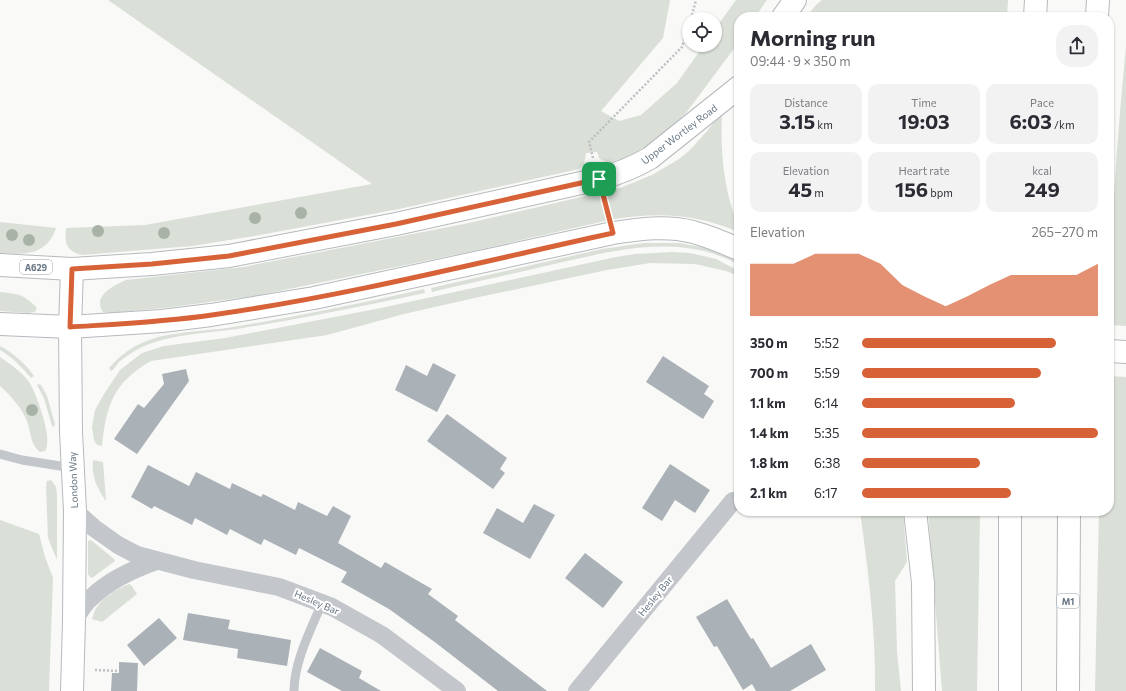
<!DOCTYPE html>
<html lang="en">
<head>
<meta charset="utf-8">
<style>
  :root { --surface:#fff; --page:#f2f2f3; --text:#2b2b33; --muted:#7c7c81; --accent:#d86238 }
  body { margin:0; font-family:Commissioner,sans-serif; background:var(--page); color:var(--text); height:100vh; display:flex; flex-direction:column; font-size:15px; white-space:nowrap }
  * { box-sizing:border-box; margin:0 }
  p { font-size:13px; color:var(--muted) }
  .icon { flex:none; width:22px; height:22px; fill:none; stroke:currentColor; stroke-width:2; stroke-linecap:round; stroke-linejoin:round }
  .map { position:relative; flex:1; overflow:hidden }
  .drawer { position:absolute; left:734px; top:12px; width:380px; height:504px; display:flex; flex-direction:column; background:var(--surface); border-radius:16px; box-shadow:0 1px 3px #0004 }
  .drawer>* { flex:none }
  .buttons { position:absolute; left:682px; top:12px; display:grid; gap:8px }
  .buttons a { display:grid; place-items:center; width:40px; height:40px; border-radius:50%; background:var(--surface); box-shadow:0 1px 3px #0004; font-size:20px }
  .pin { position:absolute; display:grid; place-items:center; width:34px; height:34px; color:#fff; margin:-17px; border-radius:8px; box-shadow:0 2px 6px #0006 }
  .round { display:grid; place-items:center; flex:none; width:42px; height:42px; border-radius:16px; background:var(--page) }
  .head { display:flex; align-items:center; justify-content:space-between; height:68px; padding:0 16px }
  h1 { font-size:22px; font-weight:700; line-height:30px }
  .metrics { display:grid; grid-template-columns:repeat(3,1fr); gap:6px; height:68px; padding:4px 16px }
  .metrics div { display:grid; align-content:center; border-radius:10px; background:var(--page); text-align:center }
  .metrics b { font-size:20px; font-weight:700 }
  .metrics small { font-size:11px; font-weight:400 }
  .metrics p { font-size:11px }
  .chart { height:112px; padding:8px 16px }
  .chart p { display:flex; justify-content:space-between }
  .chart svg { width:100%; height:72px; margin-top:4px; fill:var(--accent); opacity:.7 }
  ul { padding:0 16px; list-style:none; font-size:13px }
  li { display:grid; grid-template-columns:64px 48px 1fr; align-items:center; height:30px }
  li i { height:10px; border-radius:5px; background:var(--accent) }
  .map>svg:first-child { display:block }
  .green { fill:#dadfd8 }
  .building { fill:#aab1b7 }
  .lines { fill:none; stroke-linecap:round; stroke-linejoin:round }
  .secondary-casing { stroke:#b5babe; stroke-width:24 }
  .primary-casing { stroke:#b6babe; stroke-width:24 }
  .highway-casing { stroke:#b6b9bc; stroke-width:24 }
  .path { stroke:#bdbfc2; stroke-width:2.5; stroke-dasharray:2 2; stroke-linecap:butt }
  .lane { stroke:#c3c6ca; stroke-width:9 }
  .street { stroke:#c3c6ca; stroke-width:18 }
  .secondary { stroke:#fff; stroke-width:22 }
  .primary { stroke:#fff; stroke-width:22 }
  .highway { stroke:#fff; stroke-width:22 }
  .tree { fill:#a9b2a6 }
  .route-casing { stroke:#fff; stroke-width:8 }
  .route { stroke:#d86238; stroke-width:5 }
  .labels { text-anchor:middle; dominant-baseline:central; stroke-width:4; stroke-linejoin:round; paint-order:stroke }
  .shield { fill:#fff; stroke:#97a0aa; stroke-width:1 }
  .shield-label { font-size:9px; font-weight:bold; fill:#6a7885 }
  .street-label { font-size:10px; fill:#6a7885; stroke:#fff }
</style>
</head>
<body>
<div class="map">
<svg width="1126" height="691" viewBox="0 0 1126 691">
  <rect width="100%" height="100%" fill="#f9f9f7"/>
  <!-- green -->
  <g class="green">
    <path d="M108,0H670L663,38L601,111L619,121L641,115L677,83L704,45H715V29L736,0H767L755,17H739V42L686,113L660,138L626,158L607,163L599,158L597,152L586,153L584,164L579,169L399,209L260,235L192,246L82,255C65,250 65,243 66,228L145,225L372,184Z"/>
    <polygon points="822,0 1008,0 1007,17 806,17 816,5"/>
    <path d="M1126,47V326L1110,325C1110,232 1117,139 1126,47Z"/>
    <path d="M722,114C720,153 724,192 739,228V232C696,214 660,212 614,219L459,254L255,296L164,308L109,313L103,312C92,296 113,286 126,280L243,267L469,223L620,188L652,175L679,159L690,150L708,130L718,116Z"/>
    <path d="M0,222L56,228C47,255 25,255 0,253Z"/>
    <path d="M644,243H679L706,248L737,259L739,260V265C677,230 605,253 541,267C504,276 468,283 432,292L431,288L602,249Z"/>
    <path d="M672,252L690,253L716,259L739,271V276L726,271L695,264L650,263L607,270L479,297L404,314L327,335L151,361C114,382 106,405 102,446L97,445L94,440L92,427L95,410L104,394L120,370L142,353L164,346L225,338L381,308L616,257L635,254Z"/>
    <path d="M424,289L425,293C364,306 304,318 243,328C211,333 170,334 142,347C134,351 126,356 119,362C116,365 115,369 111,371L109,368C118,358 128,349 140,344C166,331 199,332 227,328C293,317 359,304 424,289Z"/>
    <path d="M0,292C18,294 24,294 37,308L35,312L28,313L0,311Z"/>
    <path d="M0,346C13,353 25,363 34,376L31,378C22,367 12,357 0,350Z"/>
    <path d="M0,357C10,364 22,372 29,382C36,392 50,432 47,445C47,447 46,449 45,451L40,452C30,445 31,432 27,421C22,408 11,396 0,386Z"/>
    <polygon points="1109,376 1126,377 1126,691 1095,691 1099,511 1109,511"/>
    <polygon points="39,384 41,385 47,396 55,424 54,427 52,426 44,398 37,385"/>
    <path d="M93,460L103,462L106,501C97,488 91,476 93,460Z"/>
    <polygon points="51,480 56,487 57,495 57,560 48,538 46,487 47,481"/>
    <path d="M860,511H903L907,562L895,581L897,651L901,691H875C876,631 868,570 860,511Z"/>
    <polygon points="928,511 980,511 977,691 942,691"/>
    <polygon points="0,520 39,534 45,557 53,578 49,691 0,691"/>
    <polygon points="91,540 114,559 115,561 92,578 90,577 88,574 88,541"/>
    <path d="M129,584L131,585L137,594L102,622L92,619C93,616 94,612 95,610C101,598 117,589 129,584Z"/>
  </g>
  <!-- building -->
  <g class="building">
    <polygon points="663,356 709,386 704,394 714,401 703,419 646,382"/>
    <polygon points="433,363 456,375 437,412 395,390 406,365 427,376"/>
    <polygon points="186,369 189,381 137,454 114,439 138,404 144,408 164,384 162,374"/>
    <polygon points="447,414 507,458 500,469 505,473 493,489 427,441"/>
    <polygon points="670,464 710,490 695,513 675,500 662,521 642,508"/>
    <polygon points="148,465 189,486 196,472 230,489 232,483 261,497 263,494 295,510 298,502 327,516 333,506 351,516 338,543 381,568 385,562 432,589 428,594 458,616 455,620 547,691 498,691 436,643 389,609 341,582 347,572 299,548 296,555 264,539 261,545 230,529 227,535 195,518 192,525 154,506 152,509 131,497"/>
    <polygon points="534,504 555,515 530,559 483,533 497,508 523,523"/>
    <polygon points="585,553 623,582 603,608 565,578"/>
    <polygon points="727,599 751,639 753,638 771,668 811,644 826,670 790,691 756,691 752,684 743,690 717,646 714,647 696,617"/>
    <polygon points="188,613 230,620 228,629 291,640 287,666 237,658 238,649 183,640"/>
    <polygon points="159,618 177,638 144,666 127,645"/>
    <polygon points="320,648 362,671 359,678 381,691 342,691 307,672"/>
    <polygon points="119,662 138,663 137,691 111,691 112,673 119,673"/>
  </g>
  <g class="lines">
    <defs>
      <polyline id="secondary" points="72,691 74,621 75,511 71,432 70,327 72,269"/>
      <g id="primary">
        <polyline points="783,17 795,0"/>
        <path d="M0,265L72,269L152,264L229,256L396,224L599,179C617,174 633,168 650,158L739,87"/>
        <path d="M0,324L70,327L162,321L211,315L314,298L613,233C639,229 667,225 693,232C708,236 724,243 739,249"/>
        <polyline points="1109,351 1126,352"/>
      </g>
      <g id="highway">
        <polyline points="1035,17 1036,0"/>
        <polyline points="1097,17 1098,0"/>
        <polyline points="915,511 923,583 924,691"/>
        <polyline points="1010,511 1010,691"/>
        <polyline points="1068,691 1069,511"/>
      </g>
    </defs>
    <!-- secondary casing -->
    <use href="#secondary" class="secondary-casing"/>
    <!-- primary casing -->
    <use href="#primary" class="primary-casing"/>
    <!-- highway casing -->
    <use href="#highway" class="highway-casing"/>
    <!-- path -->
    <g class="path">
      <polyline points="691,19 696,0"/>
      <polyline points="593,158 589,142 682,47 689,24"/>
      <polyline points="604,200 607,212"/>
      <polyline points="95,670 119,671"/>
    </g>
    <!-- lane -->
    <g class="lane">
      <polyline points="0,454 22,460 73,468"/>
      <path d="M294,691C294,662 311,629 322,603"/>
    </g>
    <!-- street -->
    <g class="street">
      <polyline points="75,511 94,528 118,545 137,555 194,570 279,587 332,607 382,635 457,691"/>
      <path d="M74,621C79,612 85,602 93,596C111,579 134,569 156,561"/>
      <polyline points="577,691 733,501"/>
    </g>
    <!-- secondary -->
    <use href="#secondary" class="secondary"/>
    <!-- primary -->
    <use href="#primary" class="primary"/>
    <!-- highway -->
    <use href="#highway" class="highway"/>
  </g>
  <!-- trees -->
  <g class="tree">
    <circle cx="301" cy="213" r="6"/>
    <circle cx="255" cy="218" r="6"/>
    <circle cx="98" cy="231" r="6"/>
    <circle cx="164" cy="233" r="6"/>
    <circle cx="12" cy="235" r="6"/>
    <circle cx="29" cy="240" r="6"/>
    <circle cx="32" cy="410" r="6"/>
  </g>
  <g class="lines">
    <defs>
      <path id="route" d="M599,179L613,233C480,262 347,296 212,315C165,322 118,324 70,327L72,269L152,264L229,256L396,224Z"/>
    </defs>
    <!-- route casing -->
    <use href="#route" class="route-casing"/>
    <!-- route -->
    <use href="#route" class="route"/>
  </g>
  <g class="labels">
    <!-- shield labels -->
    <g class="shield">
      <rect x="20" y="260" width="32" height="14" rx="3"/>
      <rect x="1057" y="594" width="22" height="14" rx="3"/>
    </g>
    <g class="shield-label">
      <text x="36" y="267">A629</text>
      <text x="1068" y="601">M1</text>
    </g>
    <!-- street labels -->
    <g class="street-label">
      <text transform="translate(679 134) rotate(-37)">Upper Wortley Road</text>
      <text transform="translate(73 480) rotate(-92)">London Way</text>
      <text transform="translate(655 596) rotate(-51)">Hesley Bar</text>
      <text transform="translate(317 602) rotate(23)">Hesley Bar</text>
    </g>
  </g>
</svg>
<div class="buttons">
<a><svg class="icon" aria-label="locate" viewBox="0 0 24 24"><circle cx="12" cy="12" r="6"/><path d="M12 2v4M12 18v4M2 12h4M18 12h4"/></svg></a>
</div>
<div class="pin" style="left:599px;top:179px;background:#1e9e55"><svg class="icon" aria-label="arrive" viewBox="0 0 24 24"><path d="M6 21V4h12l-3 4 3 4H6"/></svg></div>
<section class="drawer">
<div class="head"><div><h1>Morning run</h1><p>09:44 · 9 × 350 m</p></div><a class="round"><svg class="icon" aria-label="share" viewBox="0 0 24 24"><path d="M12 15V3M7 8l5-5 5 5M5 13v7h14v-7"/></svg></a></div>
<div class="metrics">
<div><p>Distance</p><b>3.15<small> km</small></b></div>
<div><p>Time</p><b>19:03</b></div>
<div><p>Pace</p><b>6:03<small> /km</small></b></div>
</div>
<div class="metrics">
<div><p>Elevation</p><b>45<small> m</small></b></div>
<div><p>Heart rate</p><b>156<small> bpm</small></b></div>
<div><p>kcal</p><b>249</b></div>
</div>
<div class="chart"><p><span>Elevation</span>265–270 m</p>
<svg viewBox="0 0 160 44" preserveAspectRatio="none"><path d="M0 44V12L10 12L20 12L30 6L40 6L50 6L60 12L70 25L80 32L90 38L100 32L110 25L120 19L130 19L140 19L150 19L160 12V44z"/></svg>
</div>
<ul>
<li><b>350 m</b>5:52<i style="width:82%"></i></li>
<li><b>700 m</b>5:59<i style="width:76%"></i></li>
<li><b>1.1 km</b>6:14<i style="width:65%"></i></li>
<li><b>1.4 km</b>5:35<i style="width:100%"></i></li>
<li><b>1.8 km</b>6:38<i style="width:50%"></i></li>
<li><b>2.1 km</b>6:17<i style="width:63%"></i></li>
</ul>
</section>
</div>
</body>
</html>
